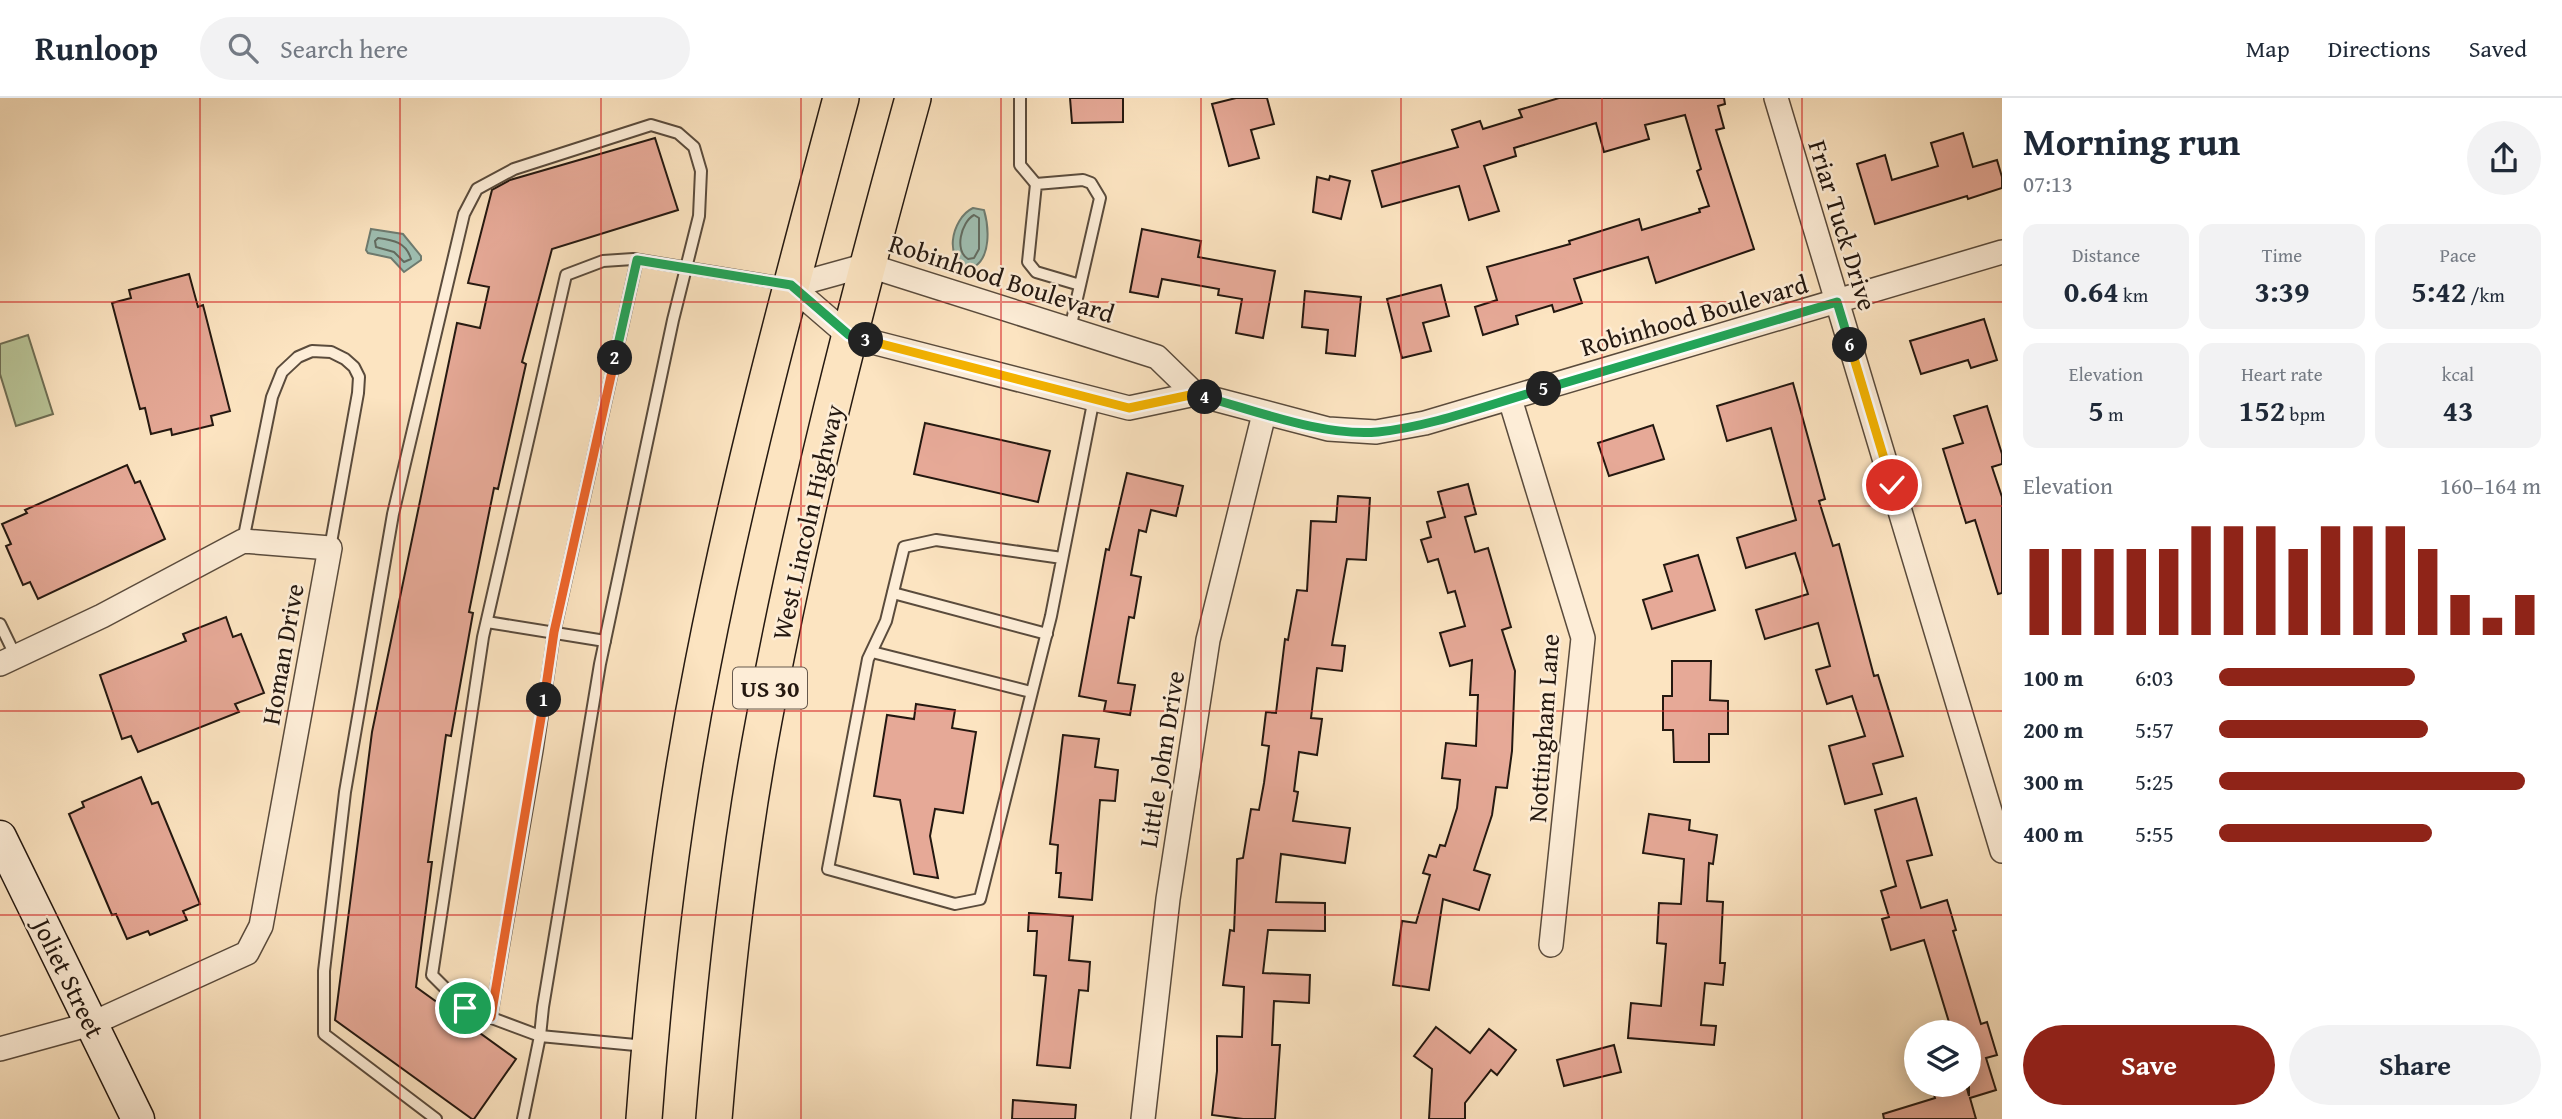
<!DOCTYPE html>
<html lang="en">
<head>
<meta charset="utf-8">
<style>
  :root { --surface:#fff; --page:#f2f2f3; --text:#1f2937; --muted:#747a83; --line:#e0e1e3; --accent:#8f2418 }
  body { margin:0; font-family:"Gentium Book Plus",serif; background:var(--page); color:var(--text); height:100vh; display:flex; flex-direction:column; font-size:26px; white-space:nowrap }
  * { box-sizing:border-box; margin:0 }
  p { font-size:23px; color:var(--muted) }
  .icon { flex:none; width:38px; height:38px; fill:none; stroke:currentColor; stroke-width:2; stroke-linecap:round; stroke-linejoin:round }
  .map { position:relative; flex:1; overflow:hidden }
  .drawer { display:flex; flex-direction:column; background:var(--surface); width:560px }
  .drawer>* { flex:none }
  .buttons { position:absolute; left:1904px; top:922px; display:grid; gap:14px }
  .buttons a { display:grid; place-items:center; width:77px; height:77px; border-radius:50%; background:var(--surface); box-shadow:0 4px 18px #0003; font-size:35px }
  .pin { position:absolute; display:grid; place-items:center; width:60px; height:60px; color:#fff; margin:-30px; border:4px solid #fff; border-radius:50%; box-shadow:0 2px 7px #0007 }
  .km { position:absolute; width:35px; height:35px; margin:-18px; border-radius:50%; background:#222; color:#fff; font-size:19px; line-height:35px; text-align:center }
  .round { display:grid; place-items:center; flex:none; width:74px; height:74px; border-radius:37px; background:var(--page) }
  .overview { display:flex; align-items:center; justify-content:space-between; height:119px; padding:0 21px }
  h1 { font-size:38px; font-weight:700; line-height:52px }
  .stats { display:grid; grid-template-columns:repeat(3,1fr); gap:10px; height:119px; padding:7px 21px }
  .stats div { display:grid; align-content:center; border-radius:14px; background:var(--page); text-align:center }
  .stats b { font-size:30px; font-weight:700 }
  .stats small { font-size:19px; font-weight:400 }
  .stats p { font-size:19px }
  .chart { height:196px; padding:14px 21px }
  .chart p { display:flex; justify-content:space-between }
  .chart svg { width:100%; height:126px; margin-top:7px; stroke:var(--accent); stroke-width:6 }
  .button { display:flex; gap:14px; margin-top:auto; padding:14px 21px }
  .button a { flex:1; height:80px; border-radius:42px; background:var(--accent); color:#fff; font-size:28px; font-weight:700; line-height:80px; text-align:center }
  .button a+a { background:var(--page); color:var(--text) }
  ul { padding:0 21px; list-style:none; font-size:23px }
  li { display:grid; grid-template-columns:112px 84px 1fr; align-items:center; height:52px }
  li i { height:18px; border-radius:9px; background:var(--accent) }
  header { display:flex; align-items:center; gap:42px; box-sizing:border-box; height:98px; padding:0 35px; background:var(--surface); border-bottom:2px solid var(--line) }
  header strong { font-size:33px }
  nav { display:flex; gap:38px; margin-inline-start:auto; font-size:24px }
  .search { width:490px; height:63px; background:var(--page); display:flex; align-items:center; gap:18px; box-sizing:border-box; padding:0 24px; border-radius:38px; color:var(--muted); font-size:26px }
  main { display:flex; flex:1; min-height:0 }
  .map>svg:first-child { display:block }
  .green { fill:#b9c598; stroke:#6e6e54; stroke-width:2 }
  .water { fill:#9fbfb2; stroke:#6e7c71; stroke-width:2 }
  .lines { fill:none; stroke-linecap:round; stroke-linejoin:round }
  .shore { stroke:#626c61; stroke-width:2 }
  .building { fill:#e6a997; stroke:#241810; stroke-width:2 }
  .lane-casing { stroke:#5a4b3c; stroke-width:14 }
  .street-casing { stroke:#5a4b3c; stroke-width:26 }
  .secondary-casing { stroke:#241810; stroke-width:35 }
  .primary-casing { stroke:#241810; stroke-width:38 }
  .lane { stroke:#fdedd7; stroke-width:10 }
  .street { stroke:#fdedd7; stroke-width:23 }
  .secondary { stroke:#fdedd7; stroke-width:32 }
  .primary { stroke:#fce4c1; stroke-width:35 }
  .split-1-casing { stroke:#fff; stroke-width:14 }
  .split-2-casing { stroke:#fff; stroke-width:14 }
  .split-3-casing { stroke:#fff; stroke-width:14 }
  .split-4-casing { stroke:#fff; stroke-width:14 }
  .split-5-casing { stroke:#fff; stroke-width:14 }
  .split-6-casing { stroke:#fff; stroke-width:14 }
  .split-7-casing { stroke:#fff; stroke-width:14 }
  .split-1 { stroke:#f0652b; stroke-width:9 }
  .split-2 { stroke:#f0652b; stroke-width:9 }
  .split-3 { stroke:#22a559; stroke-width:9 }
  .split-4 { stroke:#f5b400; stroke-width:9 }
  .split-5 { stroke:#22a559; stroke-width:9 }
  .split-6 { stroke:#22a559; stroke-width:9 }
  .split-7 { stroke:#f5b400; stroke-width:9 }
  .grid { fill:none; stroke:#d62828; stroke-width:2; stroke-opacity:0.55 }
  .labels { text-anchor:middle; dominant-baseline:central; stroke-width:5; stroke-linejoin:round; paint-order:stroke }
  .shield { fill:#fdedd7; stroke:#65584c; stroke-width:2 }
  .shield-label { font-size:24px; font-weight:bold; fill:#241810 }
  .street-label { font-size:26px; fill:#241810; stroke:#fdedd7 }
</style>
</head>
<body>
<header>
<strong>Runloop</strong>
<div class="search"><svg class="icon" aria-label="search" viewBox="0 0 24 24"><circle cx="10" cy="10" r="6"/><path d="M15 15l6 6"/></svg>Search here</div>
<nav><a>Map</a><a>Directions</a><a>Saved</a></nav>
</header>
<main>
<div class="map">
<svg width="2002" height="1021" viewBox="0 0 2002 1021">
  <rect width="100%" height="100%" fill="#fce4c1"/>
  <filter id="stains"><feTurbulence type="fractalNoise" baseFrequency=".00286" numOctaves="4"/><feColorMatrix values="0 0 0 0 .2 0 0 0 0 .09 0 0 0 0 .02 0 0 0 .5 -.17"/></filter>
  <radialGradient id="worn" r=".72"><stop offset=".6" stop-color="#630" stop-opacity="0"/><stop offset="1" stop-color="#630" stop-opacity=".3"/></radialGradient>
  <!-- green -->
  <polygon class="green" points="28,237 53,316 16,328 0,276 0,246"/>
  <!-- water -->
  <g class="water">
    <path d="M973,110L984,112C989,129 991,159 974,169C941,167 951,120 973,110Z"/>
    <polygon points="371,131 403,136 421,158 421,162 404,174 391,160 368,155 366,152"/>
  </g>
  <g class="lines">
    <!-- shore -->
    <g class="shore">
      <path d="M974,117L979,120V151L974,160L968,161C954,153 961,124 974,117Z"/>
      <path d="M378,140C393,142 406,144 411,161L404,164L394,154L376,149L375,143Z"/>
    </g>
  </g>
  <!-- building -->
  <g class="building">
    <polygon points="1070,0 1123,0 1123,24 1072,25"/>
    <polygon points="1236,0 1267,0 1274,26 1251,32 1259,60 1229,68 1212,6"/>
    <polygon points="1559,0 1724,0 1725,6 1718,8 1724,30 1716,32 1754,151 1656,185 1648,159 1574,181 1582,205 1554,214 1552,207 1516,218 1518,226 1483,237 1475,209 1497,202 1487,169 1570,146 1569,143 1639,121 1642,132 1700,114 1699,111 1709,108 1697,73 1701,71 1685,17 1645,27 1649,41 1604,54 1596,25 1514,50 1516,58 1484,68 1499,113 1469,122 1459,88 1382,109 1372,73 1458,49 1452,32 1480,23 1483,31 1522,19 1519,12"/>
    <polygon points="1963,35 1973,69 1997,62 2002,79 2002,90 1968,101 1967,98 1875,126 1857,66 1885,57 1892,82 1938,68 1931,45"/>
    <polygon points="655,40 678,112 552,151 522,264 526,266 498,391 494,390 469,514 473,515 451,638 446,637 428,764 432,764 416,889 516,961 474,1021 472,1021 335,922 372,634 457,225 480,230 489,189 468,185 492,92 510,82"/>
    <polygon points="1330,78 1350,83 1341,121 1313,114 1317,79 1329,82"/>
    <polygon points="1142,131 1201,143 1198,159 1275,173 1263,240 1236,235 1242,201 1218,197 1219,191 1162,181 1158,199 1130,194"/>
    <polygon points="189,176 198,209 203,207 230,313 211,318 213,327 172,337 171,331 151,336 145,310 140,311 112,205 131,200 129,192"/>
    <polygon points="1441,187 1449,218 1423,225 1431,253 1402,260 1387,201"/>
    <polygon points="1305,193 1361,199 1355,258 1326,255 1328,232 1302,229"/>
    <polygon points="1984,221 1997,262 1971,270 1968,262 1921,276 1910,243"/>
    <polygon points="1793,285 1825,401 1819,403 1833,448 1839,446 1874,578 1878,577 1903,658 1873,666 1882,696 1845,706 1829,648 1865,638 1852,598 1827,606 1816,572 1830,568 1818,525 1765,541 1756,512 1808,496 1795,455 1746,470 1737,440 1796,422 1771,330 1727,343 1717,308"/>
    <polygon points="1987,308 2002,356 2002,366 1992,369 2002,399 2002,495 1998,496 1975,422 1966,425 1943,351 1963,345 1954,318"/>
    <polygon points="925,325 1050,353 1038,404 914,376"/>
    <polygon points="1653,327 1664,361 1609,378 1598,345"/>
    <polygon points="127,367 135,385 140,383 165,441 38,501 30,484 23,487 6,448 11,446 2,426 27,415 25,412"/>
    <polygon points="1127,375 1183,388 1176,418 1151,412 1146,434 1139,432 1131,477 1141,479 1134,520 1129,519 1118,585 1135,587 1130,617 1104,613 1106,603 1079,598 1106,451 1109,452"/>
    <polygon points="1468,386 1476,416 1465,419 1475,454 1488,450 1511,529 1502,532 1515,573 1512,653 1507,690 1496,689 1492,717 1474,772 1490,777 1479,812 1443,801 1429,892 1393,887 1402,823 1416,825 1430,777 1423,775 1429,757 1436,759 1440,747 1445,748 1457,710 1460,682 1442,680 1446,645 1476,648 1478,597 1470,597 1472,562 1450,568 1440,535 1465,528 1455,493 1448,495 1438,461 1428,464 1421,442 1431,439 1427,424 1445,419 1438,394"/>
    <polygon points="1338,398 1370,400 1366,462 1347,461 1332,547 1345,548 1342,573 1317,570 1311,620 1322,621 1317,657 1299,654 1294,693 1298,694 1293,723 1350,730 1345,765 1281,756 1276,804 1325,805 1325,833 1268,832 1263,875 1310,877 1309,905 1274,903 1272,947 1280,947 1275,1021 1243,1021 1212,1017 1217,973 1217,938 1242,939 1244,889 1223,887 1230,832 1234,833 1237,761 1243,760 1251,711 1259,712 1264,685 1269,648 1262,647 1266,614 1276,615 1285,541 1288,542 1297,492 1307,493 1311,423 1336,424"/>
    <polygon points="1698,457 1715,512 1652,531 1643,502 1672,493 1664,467"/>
    <polygon points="226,519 233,539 241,536 264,595 235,606 239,614 138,654 131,638 122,641 100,577 186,543 183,536"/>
    <polygon points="1672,563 1711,563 1710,602 1728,603 1728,636 1709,636 1709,664 1674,664 1673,632 1663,632 1663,598 1672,598"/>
    <polygon points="916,606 955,612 952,630 976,634 963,715 935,711 930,738 938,780 914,776 900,702 874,698 887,617 914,621"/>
    <polygon points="1063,637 1099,641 1095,669 1118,672 1115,703 1100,702 1092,802 1059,799 1061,775 1056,775 1058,747 1050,746"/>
    <polygon points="141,679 152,706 158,704 200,806 183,813 187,822 150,837 148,833 127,841 116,816 112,817 69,716 84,709 82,704"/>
    <polygon points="1916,700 1932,757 1907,763 1921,810 1947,802 1956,832 1953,833 1981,926 1987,924 1997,957 1986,960 1996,992 1970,1000 1976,1021 1884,1021 1883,1016 1935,1000 1931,987 1966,987 1969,998 1969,934 1952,934 1924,842 1891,852 1882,821 1889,819 1881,793 1896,788 1875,712"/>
    <polygon points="1649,716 1690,722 1689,732 1717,737 1713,766 1709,765 1707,803 1723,804 1720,865 1725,865 1723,887 1705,885 1701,927 1716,928 1714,947 1628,940 1631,905 1661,908 1666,846 1657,845 1659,805 1681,806 1684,761 1643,755"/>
    <polygon points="1029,815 1073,818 1069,862 1090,864 1088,893 1079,892 1070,970 1037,967 1046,878 1034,877 1037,833 1028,833"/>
    <polygon points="1436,929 1470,955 1489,931 1516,952 1497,977 1491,972 1465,1005 1465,1021 1429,1021 1432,971 1414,958"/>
    <polygon points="1614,947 1621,974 1564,988 1557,962"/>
    <polygon points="1013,1002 1076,1007 1075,1021 1012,1021"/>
  </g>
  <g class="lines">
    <defs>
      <g id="lane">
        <polyline points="1020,0 1020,67 1036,86"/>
        <polyline points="1070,231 1100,100 1091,85 1083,82 1036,86 1028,164 1036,174 1080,187"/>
        <polyline points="243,443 272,299 282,274 298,259 312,253 331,254 345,261 354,269 359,279 358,295 330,450"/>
        <polyline points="1062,460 936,442 904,449 886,523 868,561 828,771 955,806 980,801 1051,518 1094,300"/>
        <polyline points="893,495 1047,536"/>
        <polyline points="487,524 605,543"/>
        <polyline points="0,526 16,559"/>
        <polyline points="872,554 1031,594"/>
        <polyline points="491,919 537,652 554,535 637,162"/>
        <polyline points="436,1021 324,936 324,873 345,694 393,416 464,116 477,91 514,71 651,27 678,35 694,49 701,73 699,118 673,222 600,566 543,909 540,938 465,910 432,877 483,539 566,177 603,163 633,161 786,186"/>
        <polyline points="523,1021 540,938 646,948"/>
      </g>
      <g id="street">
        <polyline points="1776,0 2002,753"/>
        <polyline points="791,188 849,238 1129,310 1195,296 1328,331 1376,334 1425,325 2002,154"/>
        <polyline points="791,188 867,167 1157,259 1195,296"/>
        <polyline points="1510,301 1583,540 1551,847"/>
        <polyline points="0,566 102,518 243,443 330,450 261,828 247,855 91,926 0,951"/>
        <polyline points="1143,1021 1168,801 1208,542 1264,316"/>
      </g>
      <polyline id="secondary" points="0,739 138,1021"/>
      <g id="primary">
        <path d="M644,1021C655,868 673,715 703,565C740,375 791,187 841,0"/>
        <path d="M714,1021C725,888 739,754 764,622C803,412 856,206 913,0"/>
      </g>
    </defs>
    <!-- lane casing -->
    <use href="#lane" class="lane-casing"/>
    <!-- street casing -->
    <use href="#street" class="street-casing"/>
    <!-- secondary casing -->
    <use href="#secondary" class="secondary-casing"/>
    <!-- primary casing -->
    <use href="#primary" class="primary-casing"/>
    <!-- lane -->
    <use href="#lane" class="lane"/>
    <!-- street -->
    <use href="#street" class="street"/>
    <!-- secondary -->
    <use href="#secondary" class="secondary"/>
    <!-- primary -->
    <use href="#primary" class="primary"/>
  </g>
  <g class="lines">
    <defs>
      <polyline id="split-1" points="465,910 491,919 544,602"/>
      <polyline id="split-2" points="544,602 554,534 615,260"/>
      <polyline id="split-3" points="615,260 637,162 791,187 849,237 866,242"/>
      <polyline id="split-4" points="866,242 1129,310 1195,296 1205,299"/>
      <path id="split-5" d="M1205,299C1257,313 1324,339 1378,334C1434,328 1490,306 1544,291"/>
      <polyline id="split-6" points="1544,291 1837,204 1850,247"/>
      <polyline id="split-7" points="1850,247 1892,387"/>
    </defs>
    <!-- split-1 casing -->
    <use href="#split-1" class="split-1-casing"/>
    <!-- split-2 casing -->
    <use href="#split-2" class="split-2-casing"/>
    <!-- split-3 casing -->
    <use href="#split-3" class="split-3-casing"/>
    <!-- split-4 casing -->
    <use href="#split-4" class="split-4-casing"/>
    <!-- split-5 casing -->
    <use href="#split-5" class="split-5-casing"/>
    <!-- split-6 casing -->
    <use href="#split-6" class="split-6-casing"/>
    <!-- split-7 casing -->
    <use href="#split-7" class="split-7-casing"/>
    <!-- split-1 -->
    <use href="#split-1" class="split-1"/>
    <!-- split-2 -->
    <use href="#split-2" class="split-2"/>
    <!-- split-3 -->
    <use href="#split-3" class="split-3"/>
    <!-- split-4 -->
    <use href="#split-4" class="split-4"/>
    <!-- split-5 -->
    <use href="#split-5" class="split-5"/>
    <!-- split-6 -->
    <use href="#split-6" class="split-6"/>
    <!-- split-7 -->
    <use href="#split-7" class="split-7"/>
  </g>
  <!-- grid -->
  <path class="grid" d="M200,0V1021M400,0V1021M601,0V1021M801,0V1021M1001,0V1021M1201,0V1021M1401,0V1021M1602,0V1021M1802,0V1021M0,204H2002M0,408H2002M0,613H2002M0,817H2002"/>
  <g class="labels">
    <!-- shield labels -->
    <rect class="shield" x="733" y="569.5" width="74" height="41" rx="5"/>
    <g class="shield-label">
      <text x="770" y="590">US 30</text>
    </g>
    <!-- street labels -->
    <g class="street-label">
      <text transform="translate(1843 127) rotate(73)">Friar Tuck Drive</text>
      <text transform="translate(1002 180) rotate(18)">Robinhood Boulevard</text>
      <text transform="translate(1694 217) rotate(-16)">Robinhood Boulevard</text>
      <text transform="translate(807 424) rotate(-77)">West Lincoln Highway</text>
      <text transform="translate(282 556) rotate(-80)">Homan Drive</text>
      <text transform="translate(1543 630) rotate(-86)">Nottingham Lane</text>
      <text transform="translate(1161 661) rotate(-81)">Little John Drive</text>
      <text transform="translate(69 880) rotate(64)">Joliet Street</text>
    </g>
  </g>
  <rect width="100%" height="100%" filter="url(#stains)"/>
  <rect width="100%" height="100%" fill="url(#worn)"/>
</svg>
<div class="buttons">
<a><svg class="icon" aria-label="layers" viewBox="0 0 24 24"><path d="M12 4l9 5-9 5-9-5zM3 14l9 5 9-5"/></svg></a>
</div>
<div class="pin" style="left:465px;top:910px;background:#1e9e55"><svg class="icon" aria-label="arrive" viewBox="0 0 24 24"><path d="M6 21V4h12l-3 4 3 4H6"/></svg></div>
<div class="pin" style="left:1892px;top:387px;background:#d93025"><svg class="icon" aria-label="check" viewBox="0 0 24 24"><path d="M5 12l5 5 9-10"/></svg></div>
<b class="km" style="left:544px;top:602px">1</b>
<b class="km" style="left:615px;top:260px">2</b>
<b class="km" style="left:866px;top:242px">3</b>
<b class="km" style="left:1205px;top:299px">4</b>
<b class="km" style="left:1544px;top:291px">5</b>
<b class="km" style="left:1850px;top:247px">6</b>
</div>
<section class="drawer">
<div class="overview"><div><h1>Morning run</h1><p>07:13</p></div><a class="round"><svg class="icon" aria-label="share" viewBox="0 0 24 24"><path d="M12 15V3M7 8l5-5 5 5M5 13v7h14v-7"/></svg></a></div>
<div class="stats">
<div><p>Distance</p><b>0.64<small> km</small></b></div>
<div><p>Time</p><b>3:39</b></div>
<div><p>Pace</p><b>5:42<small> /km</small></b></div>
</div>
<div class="stats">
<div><p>Elevation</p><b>5<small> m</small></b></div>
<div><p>Heart rate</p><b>152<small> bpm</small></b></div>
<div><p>kcal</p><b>43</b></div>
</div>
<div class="chart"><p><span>Elevation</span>160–164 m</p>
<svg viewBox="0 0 160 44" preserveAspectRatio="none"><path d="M5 44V14M15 44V14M25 44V14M35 44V14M45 44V14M55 44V6M65 44V6M75 44V6M85 44V14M95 44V6M105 44V6M115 44V6M125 44V14M135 44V30M145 44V38M155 44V30"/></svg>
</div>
<ul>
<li><b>100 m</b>6:03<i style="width:61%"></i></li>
<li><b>200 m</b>5:57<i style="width:65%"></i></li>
<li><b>300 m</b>5:25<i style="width:95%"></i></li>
<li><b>400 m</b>5:55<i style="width:66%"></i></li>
</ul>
<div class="button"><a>Save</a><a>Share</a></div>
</section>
</main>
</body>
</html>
